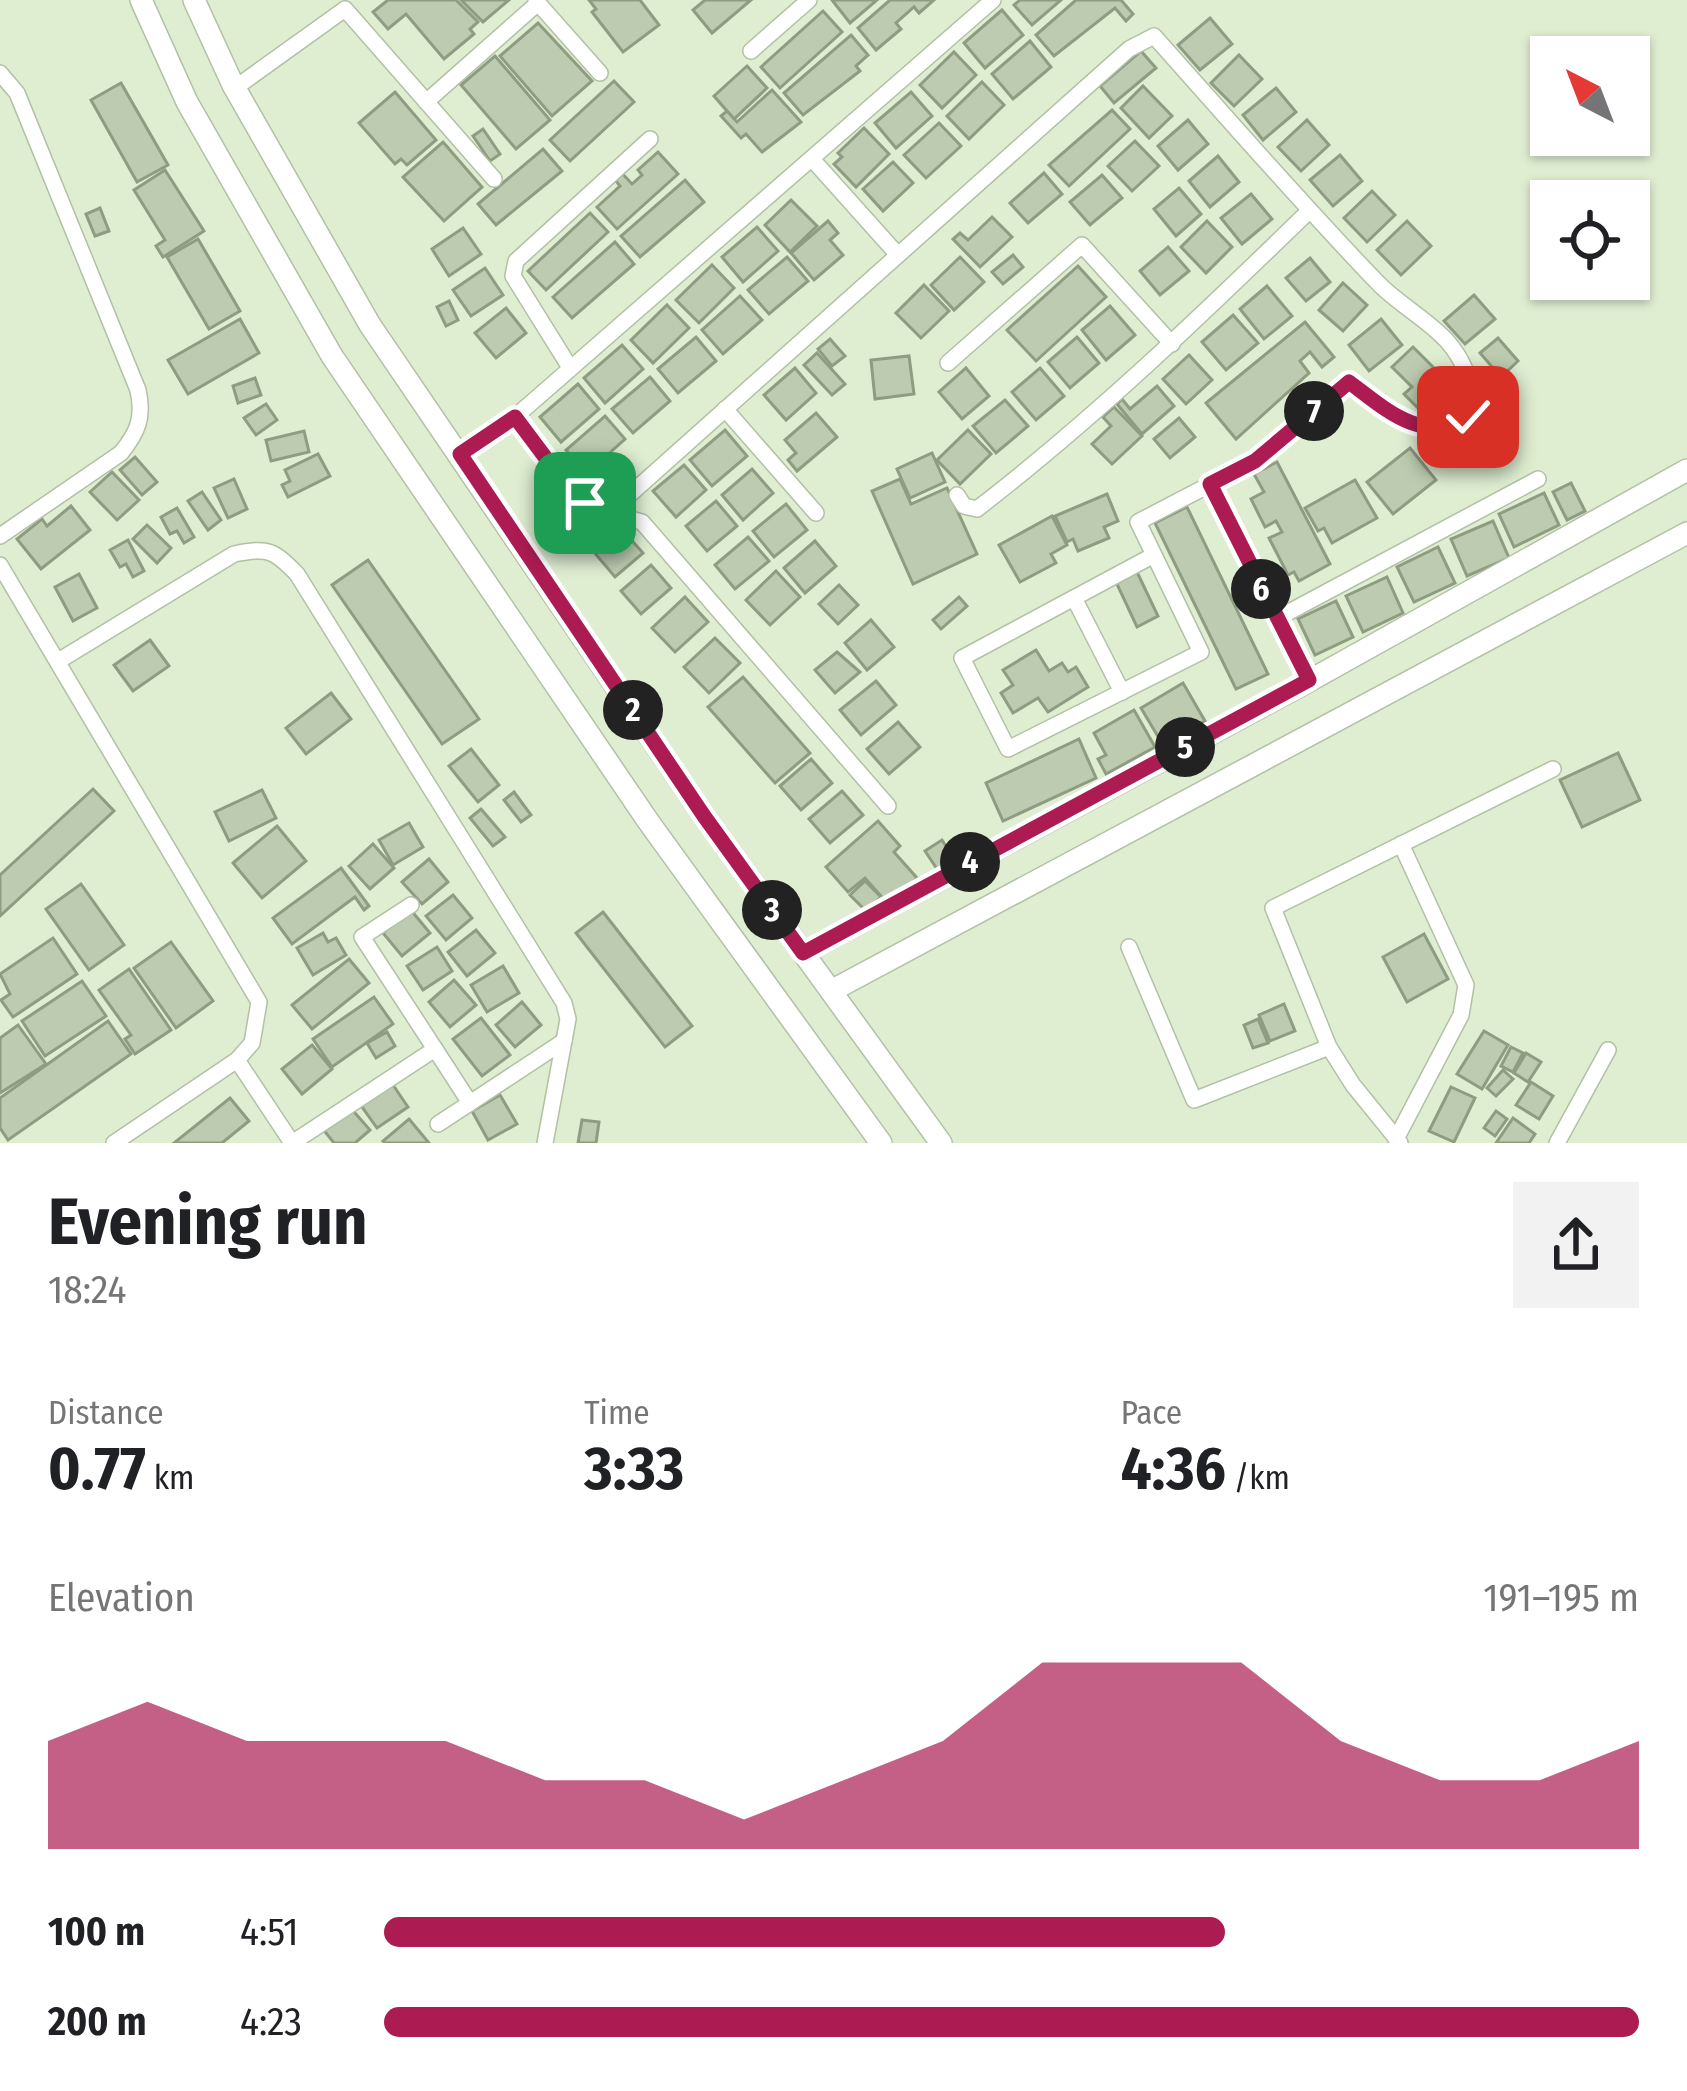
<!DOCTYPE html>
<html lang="en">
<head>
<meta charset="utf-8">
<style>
  :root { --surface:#fff; --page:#f2f2f2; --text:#202124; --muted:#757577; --accent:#ac1c52 }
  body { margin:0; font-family:"Fira Sans Condensed",sans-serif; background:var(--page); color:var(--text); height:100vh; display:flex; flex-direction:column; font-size:45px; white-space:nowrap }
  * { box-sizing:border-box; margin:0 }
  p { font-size:39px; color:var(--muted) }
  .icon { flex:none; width:66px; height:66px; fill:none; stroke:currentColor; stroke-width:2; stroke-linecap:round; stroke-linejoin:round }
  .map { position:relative; height:1143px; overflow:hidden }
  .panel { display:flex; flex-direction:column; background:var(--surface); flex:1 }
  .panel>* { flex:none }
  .needle { width:78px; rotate:318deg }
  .tools { position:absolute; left:1530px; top:36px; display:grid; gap:24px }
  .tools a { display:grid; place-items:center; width:120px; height:120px; border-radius:0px; background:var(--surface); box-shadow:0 3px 9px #0004; font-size:60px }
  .pin { position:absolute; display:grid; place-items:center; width:102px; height:102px; color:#fff; margin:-51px; border-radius:24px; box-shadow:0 6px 18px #0006 }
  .km { position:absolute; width:60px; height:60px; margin:-30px; border-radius:50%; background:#222; color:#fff; font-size:33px; line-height:60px; text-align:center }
  .round { display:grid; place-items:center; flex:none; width:126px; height:126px; border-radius:0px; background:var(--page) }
  .headline { display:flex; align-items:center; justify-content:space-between; height:204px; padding:0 48px }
  h1 { font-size:66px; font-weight:700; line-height:90px }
  .stats { display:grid; grid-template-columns:repeat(3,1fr); gap:18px; height:204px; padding:12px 48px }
  .stats div { display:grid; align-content:center }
  .stats b { font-size:60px; font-weight:700 }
  .stats small { font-size:33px; font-weight:400 }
  .stats p { font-size:33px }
  .chart { height:336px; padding:24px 48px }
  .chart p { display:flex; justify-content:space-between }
  .chart svg { width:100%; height:216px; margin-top:12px; fill:var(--accent); opacity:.7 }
  ul { padding:0 48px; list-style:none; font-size:39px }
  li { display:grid; grid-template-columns:192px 144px 1fr; align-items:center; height:90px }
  li i { height:30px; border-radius:15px; background:var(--accent) }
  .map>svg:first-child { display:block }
  .building { fill:#bdccb0; stroke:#8e9c81; stroke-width:3 }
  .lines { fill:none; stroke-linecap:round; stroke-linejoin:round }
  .street-casing { stroke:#b2c1a5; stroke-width:18 }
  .secondary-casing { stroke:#b2c1a5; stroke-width:24 }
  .street { stroke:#fff; stroke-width:15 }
  .secondary { stroke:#fff; stroke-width:21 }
  .route-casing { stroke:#fff; stroke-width:24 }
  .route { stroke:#ac1c52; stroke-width:15 }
</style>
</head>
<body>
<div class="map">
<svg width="1687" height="1143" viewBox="0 0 1687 1143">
  <rect width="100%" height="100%" fill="#dfeed1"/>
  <!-- building -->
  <g class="building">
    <polygon points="388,0 456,0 478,22 470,29 474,34 444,59 406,14 388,29 373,12"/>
    <polygon points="461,0 509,0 483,22"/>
    <polygon points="589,0 640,0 659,25 623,52 592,12 596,9"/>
    <polygon points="705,0 751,0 712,33 693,10"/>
    <polygon points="832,0 877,0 850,23"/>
    <polygon points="890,0 934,0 919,13 914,7 896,23 901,29 876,50 858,28"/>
    <polygon points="1020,0 1061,0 1032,25 1014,5"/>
    <polygon points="1076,0 1121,0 1133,14 1126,21 1115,8 1054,56 1036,35"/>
    <polygon points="1002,10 1023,35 985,68 964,43"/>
    <polygon points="823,11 842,32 780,88 761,67"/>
    <polygon points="1210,18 1232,44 1200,70 1178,45"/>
    <polygon points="538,23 592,81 552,116 500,56"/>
    <polygon points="851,35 868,55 856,66 860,71 803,115 784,93"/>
    <polygon points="1030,41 1051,67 1013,99 992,74"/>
    <polygon points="1141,51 1156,68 1114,103 1100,86"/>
    <polygon points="954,52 976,75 942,108 920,85"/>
    <polygon points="1239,55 1262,79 1234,106 1211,83"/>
    <polygon points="495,56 550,120 516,149 461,85"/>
    <polygon points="747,66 767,88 734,119 714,96"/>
    <polygon points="614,81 634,102 570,161 550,140"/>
    <polygon points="982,82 1004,105 969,139 947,116"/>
    <polygon points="121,83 168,165 137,182 91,100"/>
    <polygon points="1143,86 1172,116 1149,138 1121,108"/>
    <polygon points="1276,88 1296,112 1263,140 1243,115"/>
    <polygon points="772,90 801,122 762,152 746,134 741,138 721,116 727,111 737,122"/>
    <polygon points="395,92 436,140 407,165 401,159 395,164 359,123"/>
    <polygon points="911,92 932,116 896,148 875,123"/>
    <polygon points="1112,110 1130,129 1069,186 1049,165"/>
    <polygon points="1188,120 1208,144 1178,170 1158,146"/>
    <polygon points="1307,120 1329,145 1301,171 1278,147"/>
    <polygon points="939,123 961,146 926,178 904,155"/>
    <polygon points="864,128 889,154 856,187 834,164 842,157 838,153"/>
    <polygon points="483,129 500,154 490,161 473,136"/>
    <polygon points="1135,141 1159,166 1132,191 1108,166"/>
    <polygon points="443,142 482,187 444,221 403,177"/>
    <polygon points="543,149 562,171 496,225 478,204"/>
    <polygon points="658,152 678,174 617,229 597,207 620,186 612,176 619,170 632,184 642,175 638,170"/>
    <polygon points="1340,155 1362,181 1333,206 1310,180"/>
    <polygon points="1218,156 1239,182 1210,207 1189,181"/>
    <polygon points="893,162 913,183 883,211 863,189"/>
    <polygon points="165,170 204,231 163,257 156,246 165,240 134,190"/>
    <polygon points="1044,173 1062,194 1028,223 1010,203"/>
    <polygon points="1102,175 1122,198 1090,225 1070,202"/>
    <polygon points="685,180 704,202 640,257 621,236"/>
    <polygon points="1179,188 1201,214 1176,236 1154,209"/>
    <polygon points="1372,191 1395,215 1367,242 1344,218"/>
    <polygon points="1251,194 1272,219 1242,244 1221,218"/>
    <polygon points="791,200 817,226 790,252 765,225"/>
    <polygon points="100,208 109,231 95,236 86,214"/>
    <polygon points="590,213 608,232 546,290 528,271"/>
    <polygon points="992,217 1012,237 980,267 953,239 960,233 968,240"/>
    <polygon points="828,221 838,233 830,240 843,255 814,280 791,253"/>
    <polygon points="1207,221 1232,247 1206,273 1181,247"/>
    <polygon points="1407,221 1431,246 1401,275 1377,250"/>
    <polygon points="757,227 778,251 743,282 722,257"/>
    <polygon points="463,228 481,254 449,276 432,249"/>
    <polygon points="198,239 240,311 209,329 167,257"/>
    <polygon points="615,242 634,264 572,318 553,297"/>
    <polygon points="1168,247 1189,271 1160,295 1140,271"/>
    <polygon points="1013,255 1023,267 1003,284 992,272"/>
    <polygon points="787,257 808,281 769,314 748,290"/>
    <polygon points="960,257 984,282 954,310 931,285"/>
    <polygon points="1310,258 1330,282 1306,301 1286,278"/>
    <polygon points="712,265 734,288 699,323 676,300"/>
    <polygon points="1078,266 1106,297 1036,361 1007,330"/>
    <polygon points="485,268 503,295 471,316 453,290"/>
    <polygon points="1343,283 1367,305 1343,331 1319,310"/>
    <polygon points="924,285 949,311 921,338 896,313"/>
    <polygon points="1267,286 1292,316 1264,339 1240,309"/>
    <polygon points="1474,295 1495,319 1465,344 1444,321"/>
    <polygon points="740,296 762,320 723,354 702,330"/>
    <polygon points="449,301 458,320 446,326 437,307"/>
    <polygon points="667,305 689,328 653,363 631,340"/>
    <polygon points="1110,306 1135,335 1106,360 1082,330"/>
    <polygon points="506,308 526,333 496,358 475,333"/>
    <polygon points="1233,315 1258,343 1226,370 1202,342"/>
    <polygon points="240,319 259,353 188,394 168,360"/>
    <polygon points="1381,319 1402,345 1369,371 1349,345"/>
    <polygon points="1305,322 1334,357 1322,367 1310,352 1300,361 1309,373 1236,439 1206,403"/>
    <polygon points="696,337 716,361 678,393 658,369"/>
    <polygon points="1077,337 1099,363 1070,388 1048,362"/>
    <polygon points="1498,338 1518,361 1501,377 1480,353"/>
    <polygon points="830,339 845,356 832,366 818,349"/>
    <polygon points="622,345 643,369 605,403 584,378"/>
    <polygon points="1413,347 1450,384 1422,412 1404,394 1412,387 1392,367"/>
    <polygon points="817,353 845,384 832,395 804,365"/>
    <polygon points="1189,355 1212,380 1186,404 1163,379"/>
    <polygon points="909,356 914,394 875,399 871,360"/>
    <polygon points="795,368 816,393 786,420 764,395"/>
    <polygon points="966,368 989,396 962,419 939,392"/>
    <polygon points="1040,368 1064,396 1036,420 1012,392"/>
    <polygon points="650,377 670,401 633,433 612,409"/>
    <polygon points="255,378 261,395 238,403 233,386"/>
    <polygon points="578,384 599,409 561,442 540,417"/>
    <polygon points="1157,386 1174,406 1142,434 1117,404 1122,399 1130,409"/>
    <polygon points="1005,400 1028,426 996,453 973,426"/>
    <polygon points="266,404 277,420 256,435 244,418"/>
    <polygon points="1114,407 1142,436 1112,464 1092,444 1111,426 1103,417"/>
    <polygon points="816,413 837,437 797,471 788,460 796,453 785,440"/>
    <polygon points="605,416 625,439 605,457 616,469 607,476 597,465 587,473 566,450"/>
    <polygon points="1179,418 1195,437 1170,458 1154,439"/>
    <polygon points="725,430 747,456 712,486 690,460"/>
    <polygon points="968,430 991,454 960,484 937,460"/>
    <polygon points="304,431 309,452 271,461 266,440"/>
    <polygon points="1410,448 1436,480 1393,514 1367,482"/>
    <polygon points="932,453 945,482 910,498 897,469"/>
    <polygon points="318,454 330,476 288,497 282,485 290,481 285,470"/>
    <polygon points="135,457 157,482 142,495 120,470"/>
    <polygon points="1277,462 1330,564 1299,581 1294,572 1288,575 1269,538 1282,532 1276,521 1265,527 1251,499 1264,492 1254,474"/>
    <polygon points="684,465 706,490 676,517 653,491"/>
    <polygon points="752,469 773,493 743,520 722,495"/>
    <polygon points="112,472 139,500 117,520 90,492"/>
    <polygon points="234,479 247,509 228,518 214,488"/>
    <polygon points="900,479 911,504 947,488 977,554 913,584 872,491"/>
    <polygon points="1355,480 1377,518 1332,543 1324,528 1318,531 1305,508"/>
    <polygon points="1571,483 1585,511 1567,520 1553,492"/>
    <polygon points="202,492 221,520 208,530 188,501"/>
    <polygon points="1544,493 1559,525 1514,547 1499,514"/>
    <polygon points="1107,494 1118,521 1104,527 1109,538 1078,551 1073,539 1067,542 1055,516"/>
    <polygon points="716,501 737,526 707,551 686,526"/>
    <polygon points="786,504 807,530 774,557 753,531"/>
    <polygon points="71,506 90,530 41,569 17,539 42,519 47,526"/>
    <polygon points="1187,507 1268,674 1236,689 1155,523"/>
    <polygon points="177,508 194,537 184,543 177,531 170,534 161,517"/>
    <polygon points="1052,516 1067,545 1051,554 1056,563 1020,582 999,545"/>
    <polygon points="1493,521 1509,558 1467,576 1451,539"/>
    <polygon points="147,525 171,548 157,563 133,539"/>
    <polygon points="620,527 643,553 615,577 593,551"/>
    <polygon points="748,537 769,561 735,589 715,565"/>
    <polygon points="128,540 144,571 133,577 126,564 120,567 110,550"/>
    <polygon points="815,541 836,566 805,593 784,568"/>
    <polygon points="1438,547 1455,583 1414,602 1397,567"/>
    <polygon points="368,560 479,719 442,744 332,585"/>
    <polygon points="651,565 671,588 641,614 621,591"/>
    <polygon points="776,571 800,597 770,625 746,600"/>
    <polygon points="1137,572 1158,616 1137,627 1116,582"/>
    <polygon points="79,574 97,608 73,621 55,587"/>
    <polygon points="1387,577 1403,613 1363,632 1346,596"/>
    <polygon points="839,585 858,605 838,624 819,604"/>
    <polygon points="685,597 708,622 675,652 652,628"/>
    <polygon points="959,597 967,606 941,629 933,620"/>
    <polygon points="1336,601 1353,637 1315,655 1298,619"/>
    <polygon points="871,620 894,647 867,670 845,643"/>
    <polygon points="715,638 740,663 709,693 684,667"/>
    <polygon points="150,640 169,666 133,691 114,665"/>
    <polygon points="1036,650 1049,671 1062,663 1068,672 1076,667 1088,687 1048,712 1038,698 1013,713 1001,693 1013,685 1003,670"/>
    <polygon points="837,652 860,672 835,693 815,670"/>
    <polygon points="743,677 810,753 775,783 708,707"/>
    <polygon points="876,681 896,705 861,735 840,710"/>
    <polygon points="1183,683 1205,721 1163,745 1141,708"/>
    <polygon points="331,693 351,719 306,754 286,728"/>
    <polygon points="1134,710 1155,747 1106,774 1098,759 1106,755 1094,733"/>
    <polygon points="898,722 920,747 889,774 867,749"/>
    <polygon points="1079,739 1096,778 1003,821 986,783"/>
    <polygon points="471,749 499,785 478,802 449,766"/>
    <polygon points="1618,753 1640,800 1582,827 1560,780"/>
    <polygon points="811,759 832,783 801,810 780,786"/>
    <polygon points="93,789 114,811 0,916 0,875"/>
    <polygon points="262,790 276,818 229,841 215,812"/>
    <polygon points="842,791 863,815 830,843 809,819"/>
    <polygon points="514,792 531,815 521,822 504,800"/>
    <polygon points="481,809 505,837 493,846 470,818"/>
    <polygon points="878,821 900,846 894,852 917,878 888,904 865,878 848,892 826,867"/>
    <polygon points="409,823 423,847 393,865 379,840"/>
    <polygon points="277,826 306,861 262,898 233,863"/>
    <polygon points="942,840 954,859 937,869 925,851"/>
    <polygon points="373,844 394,868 370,889 349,866"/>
    <polygon points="429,859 448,882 422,904 402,882"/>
    <polygon points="341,868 369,906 364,910 355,897 292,944 273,918"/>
    <polygon points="865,881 881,897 866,911 850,895"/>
    <polygon points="81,884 124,945 89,970 46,909"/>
    <polygon points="453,895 472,918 446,940 426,916"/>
    <polygon points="410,909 430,933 402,956 383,933"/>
    <polygon points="603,912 692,1026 665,1047 576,933"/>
    <polygon points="476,930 495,953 467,976 448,952"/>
    <polygon points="323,933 328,942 336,938 346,955 313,975 297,948"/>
    <polygon points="1424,934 1448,979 1407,1002 1383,957"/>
    <polygon points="53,938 77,974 13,1017 1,1000 10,994 0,974"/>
    <polygon points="171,942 213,1001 176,1028 134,968"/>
    <polygon points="437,947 452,971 423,990 407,966"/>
    <polygon points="349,959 369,983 312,1029 292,1005"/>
    <polygon points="503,966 519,993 487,1012 471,985"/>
    <polygon points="129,969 171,1030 135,1054 125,1039 131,1035 99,990"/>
    <polygon points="454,980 476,1005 450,1027 429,1002"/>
    <polygon points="82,981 106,1016 45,1056 22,1021"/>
    <polygon points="374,997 393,1024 332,1067 313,1039"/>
    <polygon points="522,1002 541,1025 515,1047 496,1025"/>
    <polygon points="1284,1004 1295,1031 1270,1041 1259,1015"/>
    <polygon points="481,1018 510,1055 482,1076 453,1039"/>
    <polygon points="1258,1019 1268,1043 1253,1048 1244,1025"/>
    <polygon points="108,1021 131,1054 8,1140 0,1128 0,1098"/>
    <polygon points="18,1025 46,1064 0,1093 0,1038"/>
    <polygon points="1484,1031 1508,1045 1482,1089 1457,1074"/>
    <polygon points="387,1032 395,1046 376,1058 367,1043"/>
    <polygon points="312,1045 332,1069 302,1094 282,1069"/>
    <polygon points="1511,1047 1523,1053 1513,1072 1501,1066"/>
    <polygon points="1526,1053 1541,1062 1528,1082 1514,1073"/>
    <polygon points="1503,1070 1513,1079 1496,1096 1487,1088"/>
    <polygon points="391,1082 408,1107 377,1128 360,1104"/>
    <polygon points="1531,1082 1553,1096 1539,1119 1516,1105"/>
    <polygon points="1451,1087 1475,1098 1454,1142 1429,1131"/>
    <polygon points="500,1095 517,1124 488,1140 472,1111"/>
    <polygon points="230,1098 249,1121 222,1143 174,1143"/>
    <polygon points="348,1105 370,1130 355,1143 334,1143 322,1128"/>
    <polygon points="1496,1111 1507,1119 1495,1136 1484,1128"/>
    <polygon points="1513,1118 1535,1134 1529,1143 1496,1143"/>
    <polygon points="409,1119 429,1143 385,1143 383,1141"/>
    <polygon points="582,1120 599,1122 596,1143 578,1143"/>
  </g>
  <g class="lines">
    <defs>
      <g id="street">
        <polyline points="538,3 600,73"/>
        <polyline points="751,51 809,0"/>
        <path d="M0,73L17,93L138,390C144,417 138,432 121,453L0,536"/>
        <polyline points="235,88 345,9 494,179"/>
        <polyline points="426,102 538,3 536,0"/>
        <polyline points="812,159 898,255"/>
        <polyline points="948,363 1082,245 1172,344"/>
        <polyline points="569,366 513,276 516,261 650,139"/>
        <polyline points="725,409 816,513"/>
        <path d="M515,417C559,477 565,503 642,522L888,806"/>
        <polyline points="460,454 515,417 993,0"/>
        <polyline points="1210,485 1309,681"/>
        <path d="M957,495L964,506L977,509C1095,418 1202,315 1309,211"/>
        <path d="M608,514L1129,49L1154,36C1228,119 1300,202 1377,282C1398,304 1427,319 1447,341C1467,364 1475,389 1468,417C1422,446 1384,408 1349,382L1255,461L1138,522L1201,652L1008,749L962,658L1154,555"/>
        <polyline points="0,565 259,1002 252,1043 237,1060 114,1143"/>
        <polyline points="1074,598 1122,692"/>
        <polyline points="1276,619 1538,479"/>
        <path d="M60,660L234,554C269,547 273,550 297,574L564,1003L568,1019L545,1143"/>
        <polyline points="1129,947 1194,1100 1329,1047"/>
        <polyline points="435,1049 470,1103 564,1041"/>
        <polyline points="237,1060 292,1143"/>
        <polyline points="438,1124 470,1103"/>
        <polyline points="1396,1139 1461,1015 1466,985 1401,844"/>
        <polyline points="292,1143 435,1049 362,937 411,905"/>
        <polyline points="1400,1143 1353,1085 1329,1047 1273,908 1553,769"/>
        <polyline points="1557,1143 1608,1050"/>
      </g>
      <g id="secondary">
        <polyline points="141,0 187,102 332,356 648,821 881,1143"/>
        <polyline points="194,0 233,85 370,325 704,816 941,1143"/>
        <polyline points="803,953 1309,681 1687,470"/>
        <polyline points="831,991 1687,533"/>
      </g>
    </defs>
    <!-- street casing -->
    <use href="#street" class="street-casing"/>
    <!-- secondary casing -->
    <use href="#secondary" class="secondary-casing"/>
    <!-- street -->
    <use href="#street" class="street"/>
    <!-- secondary -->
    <use href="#secondary" class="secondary"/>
  </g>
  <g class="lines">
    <defs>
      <path id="route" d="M585,503L572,493L515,417L460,454L704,816L803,953L1309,680L1210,484L1255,461L1349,382C1384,408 1422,445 1468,417"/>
    </defs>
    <!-- route casing -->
    <use href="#route" class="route-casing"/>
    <!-- route -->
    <use href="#route" class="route"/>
  </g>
</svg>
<div class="tools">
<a><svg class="needle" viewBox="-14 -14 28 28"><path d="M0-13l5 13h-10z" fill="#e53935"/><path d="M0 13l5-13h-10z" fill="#757577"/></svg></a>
<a><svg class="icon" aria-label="locate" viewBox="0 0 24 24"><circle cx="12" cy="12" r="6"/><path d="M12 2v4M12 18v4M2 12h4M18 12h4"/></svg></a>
</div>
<div class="pin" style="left:585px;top:503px;background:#1e9e55"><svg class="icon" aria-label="arrive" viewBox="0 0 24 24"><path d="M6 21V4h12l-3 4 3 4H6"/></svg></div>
<div class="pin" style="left:1468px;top:417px;background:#d93025"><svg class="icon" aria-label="check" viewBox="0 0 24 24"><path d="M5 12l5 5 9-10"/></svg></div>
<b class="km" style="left:633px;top:710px">2</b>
<b class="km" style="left:772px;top:910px">3</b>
<b class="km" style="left:970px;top:862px">4</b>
<b class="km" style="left:1185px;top:747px">5</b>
<b class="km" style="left:1261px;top:589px">6</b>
<b class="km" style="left:1314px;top:411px">7</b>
</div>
<section class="panel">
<div class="headline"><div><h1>Evening run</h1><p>18:24</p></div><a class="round"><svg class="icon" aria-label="share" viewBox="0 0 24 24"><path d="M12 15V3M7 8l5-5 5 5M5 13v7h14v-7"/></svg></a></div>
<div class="stats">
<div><p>Distance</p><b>0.77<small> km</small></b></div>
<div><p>Time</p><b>3:33</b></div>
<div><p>Pace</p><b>4:36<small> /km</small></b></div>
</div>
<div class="chart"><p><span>Elevation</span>191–195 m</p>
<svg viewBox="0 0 160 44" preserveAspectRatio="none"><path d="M0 44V22L10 14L20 22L30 22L40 22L50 30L60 30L70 38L80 30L90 22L100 6L110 6L120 6L130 22L140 30L150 30L160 22V44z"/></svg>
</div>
<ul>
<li><b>100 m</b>4:51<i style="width:67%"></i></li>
<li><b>200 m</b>4:23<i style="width:100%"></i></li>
</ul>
</section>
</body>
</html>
